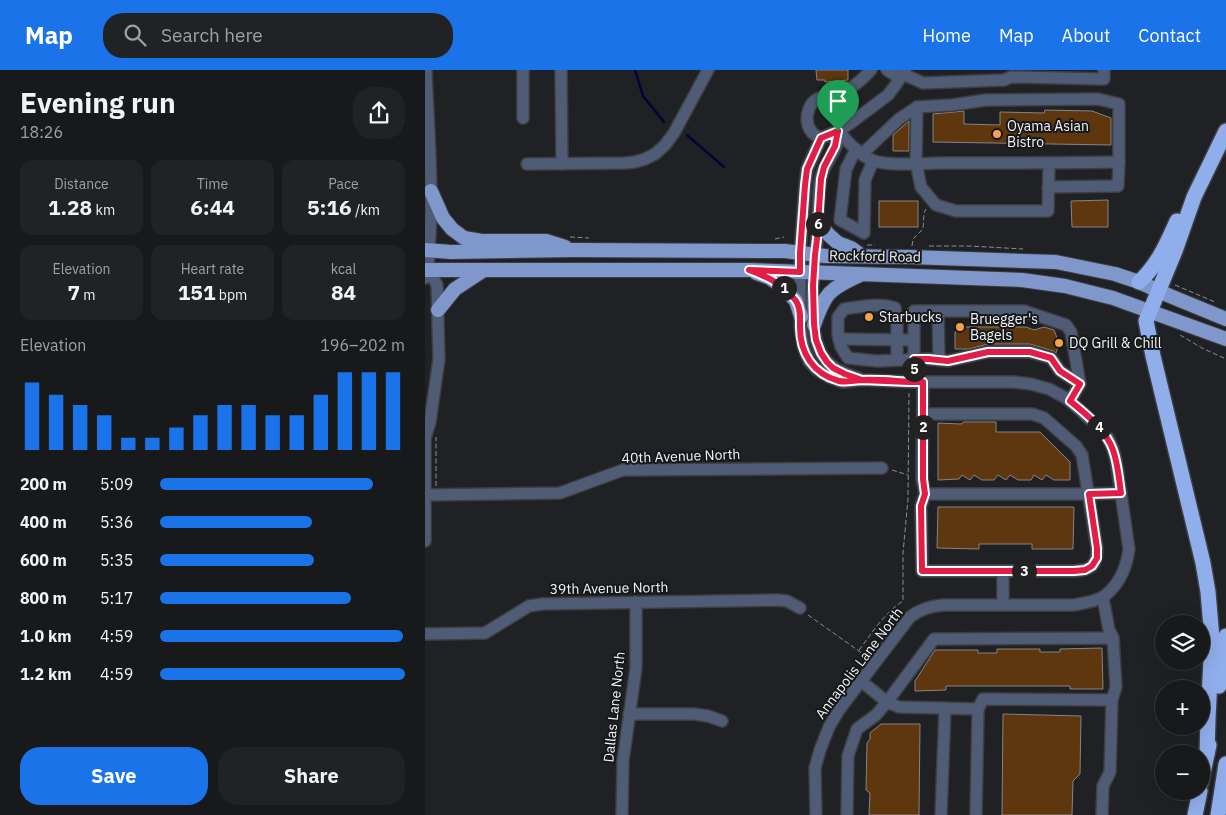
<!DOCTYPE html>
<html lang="en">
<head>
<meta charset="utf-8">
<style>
  :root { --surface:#17191b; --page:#202224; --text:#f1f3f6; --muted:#9ea0a3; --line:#36383a; --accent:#1a73e8 }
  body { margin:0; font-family:"IBM Plex Sans",sans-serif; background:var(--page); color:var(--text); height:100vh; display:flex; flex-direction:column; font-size:19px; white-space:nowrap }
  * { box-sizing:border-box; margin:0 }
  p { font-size:16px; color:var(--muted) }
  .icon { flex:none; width:28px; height:28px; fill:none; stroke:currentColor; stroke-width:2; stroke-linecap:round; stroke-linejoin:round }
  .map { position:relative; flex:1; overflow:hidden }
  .details { display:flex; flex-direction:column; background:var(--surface); width:425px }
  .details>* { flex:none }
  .buttons { position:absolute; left:730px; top:545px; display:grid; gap:10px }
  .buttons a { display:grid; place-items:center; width:55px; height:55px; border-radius:50%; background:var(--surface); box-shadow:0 5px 20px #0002,0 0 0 1px var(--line); font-size:25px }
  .pin { position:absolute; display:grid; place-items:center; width:42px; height:42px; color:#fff; margin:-51px -21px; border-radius:50% 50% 50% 0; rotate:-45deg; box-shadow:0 0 5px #0007 }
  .pin .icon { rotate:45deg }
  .km { position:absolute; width:25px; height:25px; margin:-12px; border-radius:50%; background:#222; color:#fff; font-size:14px; line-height:25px; text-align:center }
  .round { display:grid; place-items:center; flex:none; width:52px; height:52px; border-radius:20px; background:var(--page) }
  .head { display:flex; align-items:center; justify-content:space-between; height:85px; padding:0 20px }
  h1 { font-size:28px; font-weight:700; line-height:38px }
  .metrics { display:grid; grid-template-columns:repeat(3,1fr); gap:8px; height:85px; padding:5px 20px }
  .metrics div { display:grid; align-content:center; border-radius:12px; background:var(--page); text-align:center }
  .metrics b { font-size:21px; font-weight:700 }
  .metrics small { font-size:14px; font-weight:400 }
  .metrics p { font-size:14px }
  .chart { height:140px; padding:10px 20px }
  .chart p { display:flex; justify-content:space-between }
  .chart svg { width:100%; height:90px; margin-top:5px; stroke:var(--accent); stroke-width:6 }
  .action { display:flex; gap:10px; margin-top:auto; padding:10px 20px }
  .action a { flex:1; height:58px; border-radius:20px; background:var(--accent); color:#fff; font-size:20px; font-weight:700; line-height:58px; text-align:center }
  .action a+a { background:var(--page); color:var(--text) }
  ul { padding:0 20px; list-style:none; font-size:16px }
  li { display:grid; grid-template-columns:80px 60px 1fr; align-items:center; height:38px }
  li i { height:12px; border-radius:6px; background:var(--accent) }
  header { display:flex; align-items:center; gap:30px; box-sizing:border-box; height:70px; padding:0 25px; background:var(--accent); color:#fff }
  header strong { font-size:24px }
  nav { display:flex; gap:28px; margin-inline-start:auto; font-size:18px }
  .search { width:350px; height:45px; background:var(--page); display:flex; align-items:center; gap:12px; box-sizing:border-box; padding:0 18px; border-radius:20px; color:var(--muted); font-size:19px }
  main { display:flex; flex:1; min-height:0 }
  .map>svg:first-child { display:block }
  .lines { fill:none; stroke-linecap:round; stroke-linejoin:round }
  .stream { stroke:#010436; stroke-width:2.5 }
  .building { fill:#5e370e; stroke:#888482 }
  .minor-casing { stroke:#3d3e41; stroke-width:14 }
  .major-casing { stroke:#3d3e41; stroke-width:16 }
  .highway-casing { stroke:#3d3e41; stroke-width:18 }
  .path { stroke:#8c8d90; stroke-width:1; stroke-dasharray:5 2.5; stroke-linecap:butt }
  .minor { stroke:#505c75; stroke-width:11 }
  .major { stroke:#7f97ca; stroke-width:14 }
  .highway { stroke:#91aeec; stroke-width:15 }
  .route-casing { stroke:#fff; stroke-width:10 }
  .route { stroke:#e11d48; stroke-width:6 }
  .poi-dot { fill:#f8a14a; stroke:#16181a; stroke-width:2 }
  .labels { text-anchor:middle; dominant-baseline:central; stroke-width:4; stroke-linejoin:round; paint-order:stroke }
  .poi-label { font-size:14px; fill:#f2f3f5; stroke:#16181a; text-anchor:start }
  .street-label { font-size:14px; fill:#f2f3f5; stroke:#16181a }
</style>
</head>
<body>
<header>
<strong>Map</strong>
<div class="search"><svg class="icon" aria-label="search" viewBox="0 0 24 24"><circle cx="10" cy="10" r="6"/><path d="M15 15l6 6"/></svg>Search here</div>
<nav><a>Home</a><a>Map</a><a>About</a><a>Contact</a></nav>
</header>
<main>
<section class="details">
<div class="head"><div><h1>Evening run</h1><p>18:26</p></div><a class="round"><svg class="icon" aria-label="share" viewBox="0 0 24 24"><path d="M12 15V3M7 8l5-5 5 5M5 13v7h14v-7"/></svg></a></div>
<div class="metrics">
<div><p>Distance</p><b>1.28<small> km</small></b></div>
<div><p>Time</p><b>6:44</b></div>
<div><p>Pace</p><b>5:16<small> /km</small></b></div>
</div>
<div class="metrics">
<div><p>Elevation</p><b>7<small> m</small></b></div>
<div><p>Heart rate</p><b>151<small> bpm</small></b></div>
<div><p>kcal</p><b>84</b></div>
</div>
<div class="chart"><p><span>Elevation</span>196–202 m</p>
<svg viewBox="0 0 160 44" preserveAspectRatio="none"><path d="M5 44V11M15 44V17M25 44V22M35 44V27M45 44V38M55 44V38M65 44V33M75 44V27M85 44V22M95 44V22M105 44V27M115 44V27M125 44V17M135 44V6M145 44V6M155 44V6"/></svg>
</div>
<ul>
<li><b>200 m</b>5:09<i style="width:87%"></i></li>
<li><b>400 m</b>5:36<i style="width:62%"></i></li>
<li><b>600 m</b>5:35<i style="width:63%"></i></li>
<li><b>800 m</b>5:17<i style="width:78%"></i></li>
<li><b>1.0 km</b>4:59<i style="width:99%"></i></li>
<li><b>1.2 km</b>4:59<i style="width:100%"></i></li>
</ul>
<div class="action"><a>Save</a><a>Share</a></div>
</section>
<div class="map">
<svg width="801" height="745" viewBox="0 0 801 745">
  <rect width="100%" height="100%" fill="#1f2124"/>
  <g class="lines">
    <!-- stream -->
    <g class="stream">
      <polyline points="210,0 218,26 239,52"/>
      <polyline points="262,65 299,97"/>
    </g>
  </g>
  <!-- building -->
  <g class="building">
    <polygon points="391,0 423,0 423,10 400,12 400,10 392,10"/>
    <polygon points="620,40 667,41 686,48 686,75 508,72 508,44 539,41 539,54 575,55 575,42 619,43"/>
    <polygon points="484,51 484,81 468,81 468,65"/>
    <polygon points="683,130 683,157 647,157 646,131"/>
    <rect x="454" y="131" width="39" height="26"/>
    <polygon points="535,257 601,257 609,260 619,257 629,260 634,273 631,283 628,281 605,274 563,274 544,279 530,279 530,262"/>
    <polygon points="539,352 571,352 571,362 615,362 645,392 645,410 629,410 621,405 617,410 609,405 606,410 593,410 585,405 581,410 573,405 569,410 557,410 549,405 545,410 537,405 534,409 513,410 513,353 536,354"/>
    <polygon points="513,437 649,437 648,479 607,479 607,474 554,474 554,479 512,478"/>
    <polygon points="677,578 678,619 645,619 645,616 521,616 521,620 490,621 490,611 510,580 553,580 553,583 572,583 572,579 615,579 615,582 635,582 635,579"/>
    <polygon points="578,644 656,646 655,704 648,711 647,745 577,745"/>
    <polygon points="456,654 495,654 494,745 444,745 445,723 441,720 442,673 445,669 445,663"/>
  </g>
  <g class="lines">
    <defs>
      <g id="minor">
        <polyline points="98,0 98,48"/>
        <polyline points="136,0 137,94"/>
        <polyline points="462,0 475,8"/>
        <polyline points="478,4 498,13 579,10 586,7 679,9 679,0"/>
        <path d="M413,61C423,71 433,85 447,90C462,97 501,93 519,93C577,93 635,93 694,92V34L673,29L561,30L527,35L492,37L491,93L496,117L511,135L531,141H623L624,93"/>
        <path d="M413,61C412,65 412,71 411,76C407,87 399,95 396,107C392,127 394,148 392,169C389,200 381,254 396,283C404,298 418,303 433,308"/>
        <path d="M396,68C392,66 388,65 386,61C379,52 382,35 392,29C398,25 405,28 411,26C426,20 436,11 446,0"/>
        <polyline points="431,79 421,99 415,150 439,163 440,110 448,91"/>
        <polyline points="437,84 474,49 492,37"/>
        <polyline points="102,94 200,93 210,92 220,89 230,84 240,75 249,63 283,0"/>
        <polyline points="623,117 693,116 694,92"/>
        <path d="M0,208C5,197 3,189 4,178C9,121 3,58 1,0"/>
        <polyline points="513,241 514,290"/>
        <polyline points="414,269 489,270"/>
        <path d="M472,290V256L470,238C454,232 435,237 419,239L413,247V265L416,277L423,288L452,291L503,289L523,291L563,282H605L626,288L635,301L655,314"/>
        <polyline points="489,312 489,241 599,241 641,255 646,262 655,314 645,331"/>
        <path d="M498,344H607L619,348L651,376L657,385L672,478C672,496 666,500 649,501H497L496,436L500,424L497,409L498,312"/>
        <polyline points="0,367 0,471"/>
        <polyline points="0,368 5,352 14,289 12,215 4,200"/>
        <polyline points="500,424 664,424 696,423"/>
        <polyline points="0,425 135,423 198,400 457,398"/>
        <polyline points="578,501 578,535"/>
        <polyline points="678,528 684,560 688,568"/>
        <polyline points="0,564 60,563 104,536 117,534 353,530 362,531 375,538"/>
        <polyline points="436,611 462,632 474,637 553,639 558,629 687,630"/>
        <polyline points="204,644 269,644 283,646 297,651"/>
        <polyline points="197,745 198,691 211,598 211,532"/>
        <path d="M391,745L390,698L395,680L404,657L414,640L485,547C495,539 505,536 518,535H649C658,533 667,532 676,528C679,527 682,524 685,521C697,509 702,495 704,479L691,390L688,379L683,368L675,359L655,340L641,328L624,319L606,314L588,312H489L437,310L417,312L404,307L391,299L384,291L379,279L375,257V183L380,115L382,99L396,68L413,61L427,52L463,25L472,13L480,0"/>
        <polyline points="422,745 423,686 432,659 451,645 462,632 509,569 688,568 691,617 687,630 685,702 678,716 677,745"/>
        <polyline points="516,745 520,638"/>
        <polyline points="551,745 553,639"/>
      </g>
      <g id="major">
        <polyline points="6,121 18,148 27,159 39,168 56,171 121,171 140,177"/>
        <polyline points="393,147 401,162 405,166 413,173 426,178 437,186"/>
        <polyline points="0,180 26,182 147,180 360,181 400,186 485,187 631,192 690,204 714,212 745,226 801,249"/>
        <polyline points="0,200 324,200 597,210 640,216 688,228 801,269"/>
        <polyline points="331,203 345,208 360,219 371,231 376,247"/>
        <polyline points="13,240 30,219 59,200"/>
        <path d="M389,255C400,223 404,219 435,205"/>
      </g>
      <g id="highway">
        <path d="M714,212C733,195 742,173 752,151"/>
        <polyline points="794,616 801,566"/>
        <polyline points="782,684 783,649 787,569 783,522 778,493 728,286 721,251 750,181 769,127 801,61"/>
        <polyline points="776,713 784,675"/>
        <polyline points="770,745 775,721"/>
        <polyline points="793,745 801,694"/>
      </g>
    </defs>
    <!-- minor casing -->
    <use href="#minor" class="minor-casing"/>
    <!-- major casing -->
    <use href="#major" class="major-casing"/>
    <!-- highway casing -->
    <use href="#highway" class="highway-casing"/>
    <!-- path -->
    <g class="path">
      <polyline points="145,167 164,168"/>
      <polyline points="350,169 359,167"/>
      <polyline points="442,175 450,175"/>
      <polyline points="487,176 488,169 498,159 499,143 501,139"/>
      <polyline points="504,176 545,176 598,179"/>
      <polyline points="750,215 790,232"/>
      <polyline points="755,265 777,278 801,289"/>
      <polyline points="467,400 483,405"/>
      <polyline points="11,416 11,367"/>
      <polyline points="383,545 441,586"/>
      <path d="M434,580C447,563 459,543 478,531V483L483,429L484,323"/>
    </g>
    <!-- minor -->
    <use href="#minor" class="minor"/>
    <!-- major -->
    <use href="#major" class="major"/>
    <!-- highway -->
    <use href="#highway" class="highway"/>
  </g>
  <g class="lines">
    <defs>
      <path id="route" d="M413,61L396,68L382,99L380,115L375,183V202L324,200C342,207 352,211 366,225C367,227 370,229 371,231C376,238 375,248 375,257C375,283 388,304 414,311C421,313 430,310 437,310C457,309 478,312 498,312V409L500,424L496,436L497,501H649L660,500L667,496L672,488V478L664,424L696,423C694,409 693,394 688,380C681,360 661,344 645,331L655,314L635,301L626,288L605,282H563L523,291L503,289H489V312H484L437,310L420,304L408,298L402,292L396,283L391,270L389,254L388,216L390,185L392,169L396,109L399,97L410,76L413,61"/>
    </defs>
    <!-- route casing -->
    <use href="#route" class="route-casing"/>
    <!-- route -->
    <use href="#route" class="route"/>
  </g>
  <!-- markers -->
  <g class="poi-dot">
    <circle cx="572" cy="64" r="5"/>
    <circle cx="444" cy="247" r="5"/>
    <circle cx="535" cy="257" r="5"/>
    <circle cx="634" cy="273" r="5"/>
  </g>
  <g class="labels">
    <!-- poi labels -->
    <g class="poi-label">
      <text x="582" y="56">Oyama Asian<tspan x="582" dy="16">Bistro</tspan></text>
      <text x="454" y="247">Starbucks</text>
      <text x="545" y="249">Bruegger's<tspan x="545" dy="16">Bagels</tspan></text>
      <text x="644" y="273">DQ Grill &amp; Chill</text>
    </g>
    <!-- street labels -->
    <g class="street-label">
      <text transform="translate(450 186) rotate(1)">Rockford Road</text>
      <text transform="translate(256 386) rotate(-2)">40th Avenue North</text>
      <text transform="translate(184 518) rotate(-1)">39th Avenue North</text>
      <text transform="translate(434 593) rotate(-53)">Annapolis Lane North</text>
      <text transform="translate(189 637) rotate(-84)">Dallas Lane North</text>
    </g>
  </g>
</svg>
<div class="buttons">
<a><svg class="icon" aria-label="layers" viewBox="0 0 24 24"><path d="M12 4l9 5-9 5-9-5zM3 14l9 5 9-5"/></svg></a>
<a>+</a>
<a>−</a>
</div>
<div class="pin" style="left:413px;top:61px;background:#1e9e55"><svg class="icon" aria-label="arrive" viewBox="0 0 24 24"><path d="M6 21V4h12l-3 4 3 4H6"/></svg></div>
<b class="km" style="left:359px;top:218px">1</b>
<b class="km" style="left:498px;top:357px">2</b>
<b class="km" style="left:599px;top:501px">3</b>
<b class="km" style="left:674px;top:357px">4</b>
<b class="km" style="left:489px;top:299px">5</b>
<b class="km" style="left:393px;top:154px">6</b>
</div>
</main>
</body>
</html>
